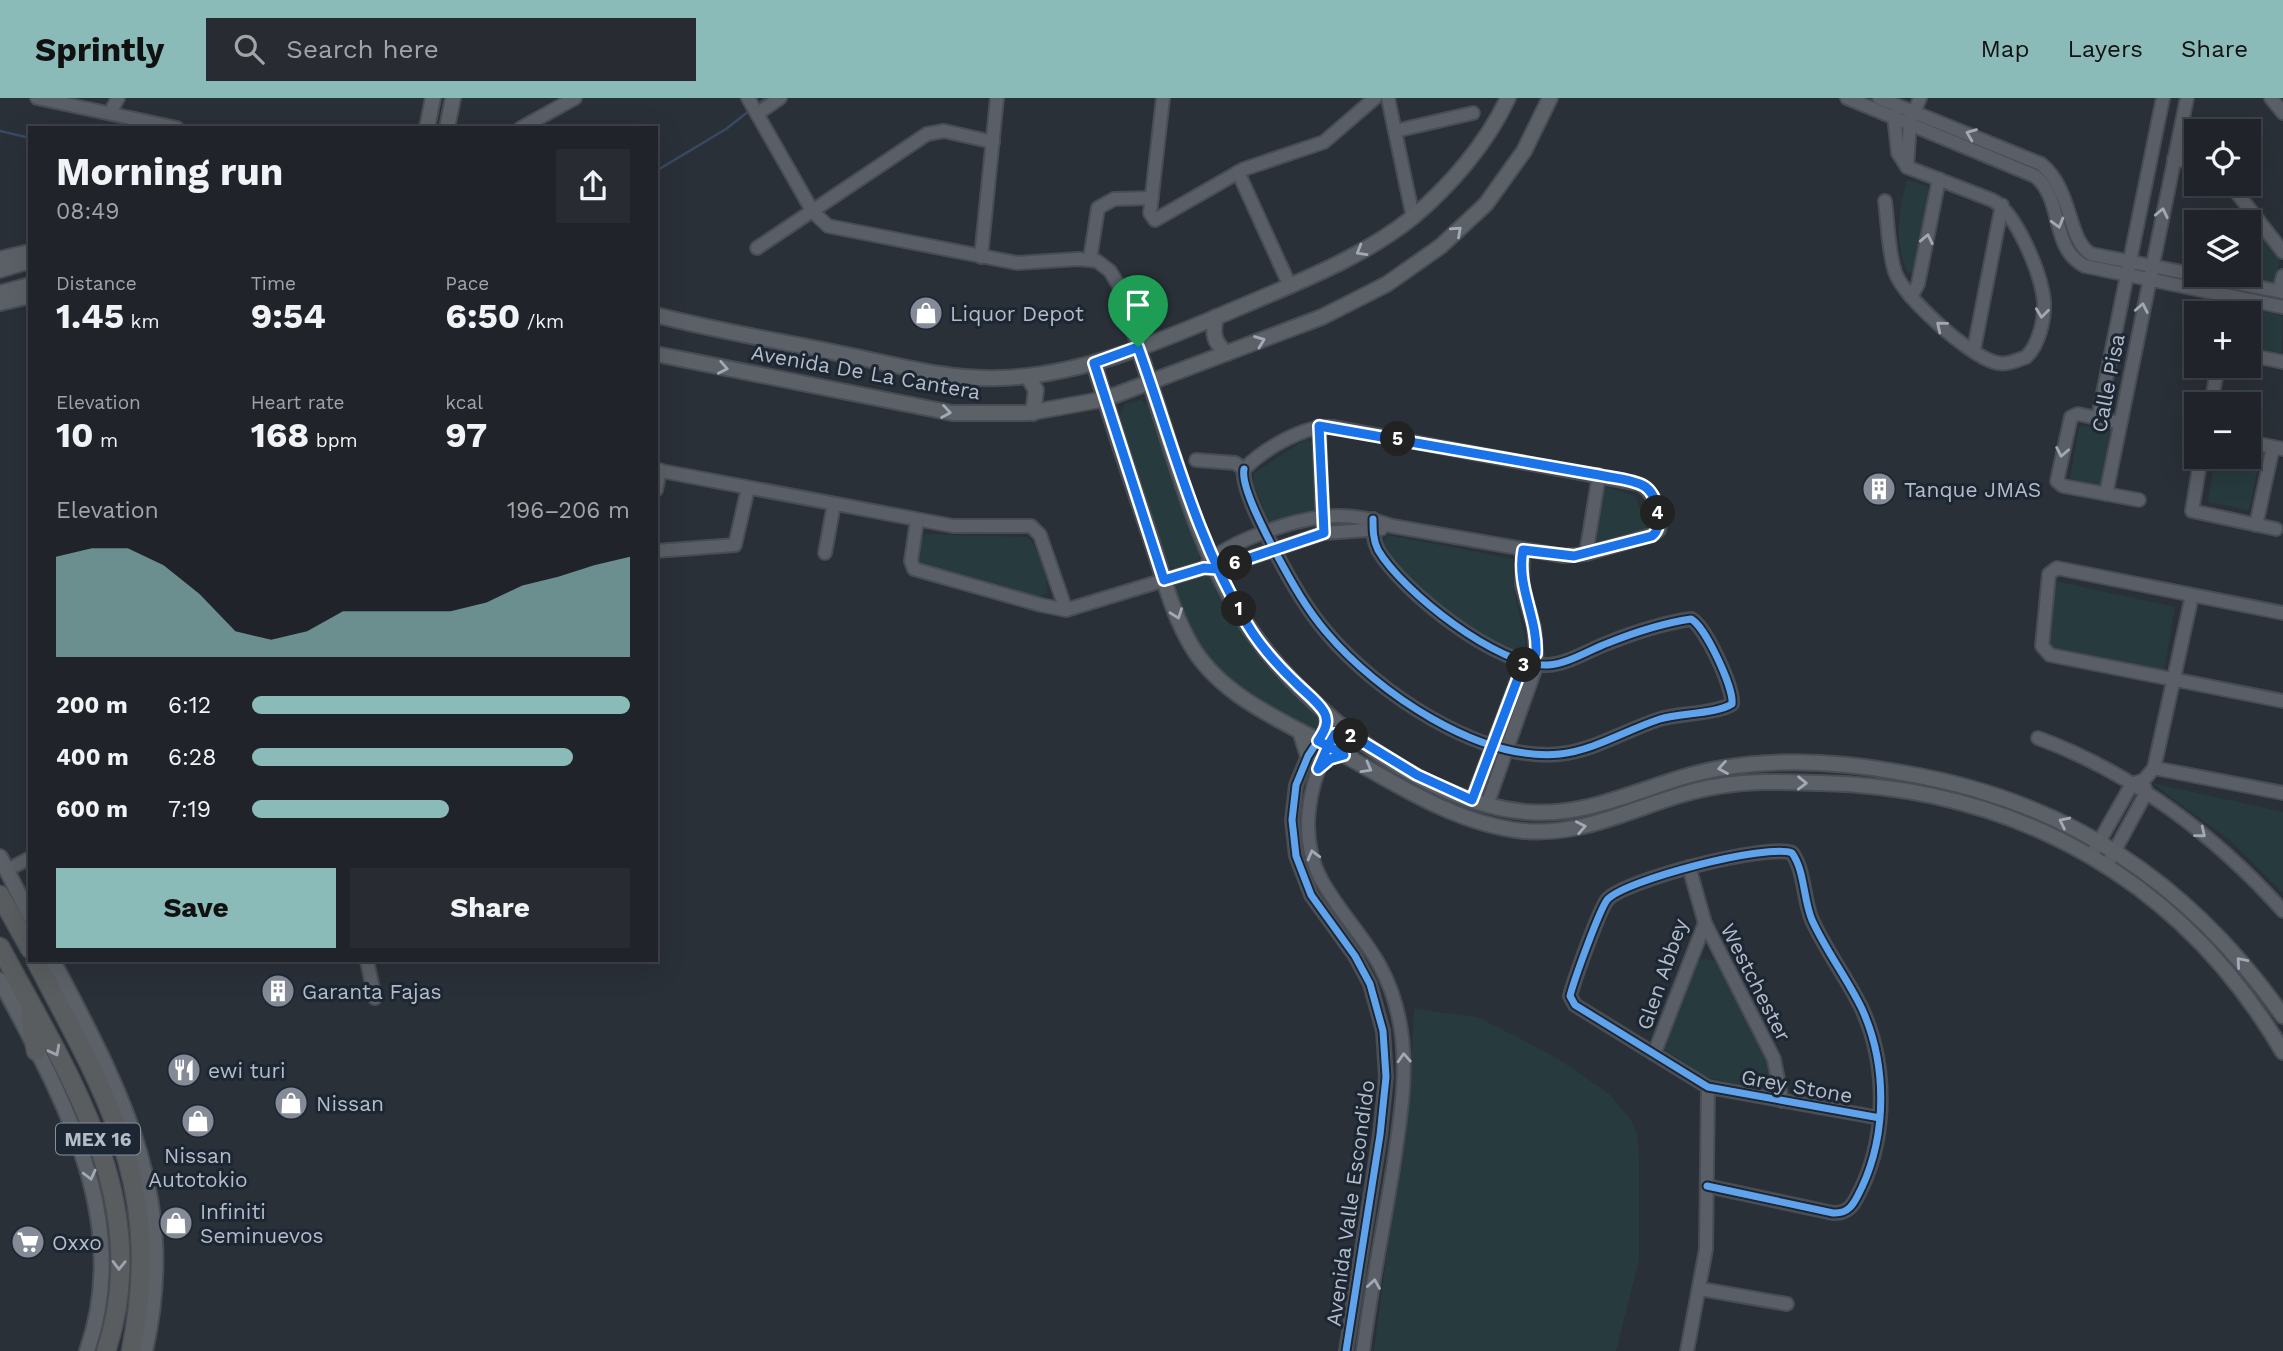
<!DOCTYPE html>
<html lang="en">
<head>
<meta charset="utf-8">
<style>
  :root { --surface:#20242a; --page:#282c32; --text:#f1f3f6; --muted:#a2a4a8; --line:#3d4147; --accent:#8bbbb9 }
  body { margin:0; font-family:"Work Sans",sans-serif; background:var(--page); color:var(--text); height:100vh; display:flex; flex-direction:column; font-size:26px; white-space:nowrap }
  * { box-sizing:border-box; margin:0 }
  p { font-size:23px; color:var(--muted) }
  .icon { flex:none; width:38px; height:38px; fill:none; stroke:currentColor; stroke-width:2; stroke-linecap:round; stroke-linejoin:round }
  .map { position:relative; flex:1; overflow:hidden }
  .sheet { position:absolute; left:28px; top:28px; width:630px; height:836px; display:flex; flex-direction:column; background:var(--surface); border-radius:0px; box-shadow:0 7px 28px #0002,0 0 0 2px var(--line) }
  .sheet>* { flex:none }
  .buttons { position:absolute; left:2184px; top:21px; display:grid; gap:14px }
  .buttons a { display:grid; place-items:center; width:77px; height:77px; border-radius:0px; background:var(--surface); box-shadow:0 7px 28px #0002,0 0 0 2px var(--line); font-size:35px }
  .pin { position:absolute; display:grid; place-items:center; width:60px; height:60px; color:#fff; margin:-72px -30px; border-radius:50% 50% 50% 0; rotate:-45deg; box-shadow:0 0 7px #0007 }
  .pin .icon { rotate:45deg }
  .km { position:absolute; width:35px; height:35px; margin:-18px; border-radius:50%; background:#222; color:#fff; font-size:19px; line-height:35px; text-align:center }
  .round { display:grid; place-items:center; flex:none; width:74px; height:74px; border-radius:0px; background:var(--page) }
  .headline { display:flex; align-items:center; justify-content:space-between; height:119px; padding:0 28px }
  h1 { font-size:38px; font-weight:700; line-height:52px }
  .figures { display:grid; grid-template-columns:repeat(3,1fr); gap:10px; height:119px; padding:7px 28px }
  .figures div { display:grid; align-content:center }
  .figures b { font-size:35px; font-weight:700 }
  .figures small { font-size:19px; font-weight:400 }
  .figures p { font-size:19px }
  .chart { height:196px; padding:14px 28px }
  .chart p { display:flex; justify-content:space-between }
  .chart svg { width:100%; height:126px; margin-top:7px; fill:var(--accent); opacity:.7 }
  .primary-button { display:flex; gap:14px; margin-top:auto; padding:14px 28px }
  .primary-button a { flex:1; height:80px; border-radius:0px; background:var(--accent); color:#111; font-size:28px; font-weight:700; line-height:80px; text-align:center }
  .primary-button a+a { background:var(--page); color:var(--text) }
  ul { padding:0 28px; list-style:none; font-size:23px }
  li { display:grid; grid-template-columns:112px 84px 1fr; align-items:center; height:52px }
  li i { height:18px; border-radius:9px; background:var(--accent) }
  header { display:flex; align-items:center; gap:42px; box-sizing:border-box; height:98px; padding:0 35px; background:var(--accent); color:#111 }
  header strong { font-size:33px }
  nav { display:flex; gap:38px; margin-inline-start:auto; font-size:24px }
  .search { width:490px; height:63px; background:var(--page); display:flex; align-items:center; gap:18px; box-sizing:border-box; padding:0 24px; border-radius:0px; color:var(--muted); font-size:26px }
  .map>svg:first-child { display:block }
  .green { fill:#273a3e }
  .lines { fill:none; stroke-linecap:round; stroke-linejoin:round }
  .stream { stroke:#384963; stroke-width:2.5 }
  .minor-casing { stroke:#484c53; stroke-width:16 }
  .major-casing { stroke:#484c55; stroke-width:18 }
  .highway-casing { stroke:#474c53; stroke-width:21 }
  .minor { stroke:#5a5e66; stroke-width:12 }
  .major { stroke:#5c6168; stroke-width:14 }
  .highway { stroke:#5a5d60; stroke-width:18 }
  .cycleway-casing { stroke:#1d2633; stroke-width:11 }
  .cycleway { stroke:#60a3ed; stroke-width:7 }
  .oneway { stroke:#a2a9b5 }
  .oneway2 { stroke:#a2aab6 }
  .oneway3 { stroke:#9ea4af }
  .route-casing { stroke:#fff; stroke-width:14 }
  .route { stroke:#1a73e8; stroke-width:9 }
  .labels { text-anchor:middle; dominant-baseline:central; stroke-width:6; stroke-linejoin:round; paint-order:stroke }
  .shield { fill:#1d2633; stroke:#878f9c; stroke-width:2 }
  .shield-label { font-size:19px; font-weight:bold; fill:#b4bcc9 }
  .poi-label { font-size:21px; fill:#b4bcc9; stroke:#1d2633; text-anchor:start }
  .street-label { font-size:21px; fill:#b4bcc9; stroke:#1d2633 }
</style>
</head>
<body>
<header>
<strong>Sprintly</strong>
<div class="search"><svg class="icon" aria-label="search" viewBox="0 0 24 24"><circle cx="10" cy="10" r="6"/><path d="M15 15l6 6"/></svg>Search here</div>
<nav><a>Map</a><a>Layers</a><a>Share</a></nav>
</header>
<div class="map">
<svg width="2283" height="1253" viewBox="0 0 2283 1253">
  <rect width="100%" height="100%" fill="#2a3038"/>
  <!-- green -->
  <g class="green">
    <path d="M1907,82L1928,89L1929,94L1914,174L1908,175C1893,144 1899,112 1907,82Z"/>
    <polygon points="2257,134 2280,159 2275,184 2248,178"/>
    <polygon points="2244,208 2283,218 2282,255 2249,249 2249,215 2243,215"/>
    <path d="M1141,302L1152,311L1202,452C1199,468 1181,475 1167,467L1119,319L1125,306Z"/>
    <polygon points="2079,328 2111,331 2100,388 2070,382"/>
    <polygon points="1306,341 1315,347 1316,414 1313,417 1270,426 1253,385 1254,375"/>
    <polygon points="2249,353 2261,355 2249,412 2208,404 2215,359 2249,359"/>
    <polygon points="1609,390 1635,398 1647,429 1645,433 1600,448 1593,442 1602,392"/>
    <path d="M926,436L1027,439C1038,447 1049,481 1047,495L1038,499L955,480L916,465L920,442Z"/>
    <path d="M1388,437L1513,461L1514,492L1526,545L1522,556C1476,550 1413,488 1385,452L1382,446Z"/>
    <path d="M1213,476L1288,586L1322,625L1318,634C1302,631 1284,618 1270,609C1222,578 1184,547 1175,487Z"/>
    <polygon points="2055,483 2175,509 2163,579 2048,556"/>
    <polygon points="2152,685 2283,714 2283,795 2231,743"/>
    <polygon points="1704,860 1716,864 1766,958 1773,984 1769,989 1761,991 1705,979 1663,950 1698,864"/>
    <path d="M1414,911L1477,919L1523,942L1560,962L1609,996L1631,1022L1637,1036L1639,1060V1162L1616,1253H1374C1387,1138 1411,1026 1414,911Z"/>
  </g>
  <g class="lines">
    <!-- stream -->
    <g class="stream">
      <polyline points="757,7 766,0"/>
      <polyline points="0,33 30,40"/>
      <polyline points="656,73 726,31 749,13"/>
    </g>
    <defs>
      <g id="minor">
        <polyline points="37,0 177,30"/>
        <polyline points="748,0 813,114 828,128 1017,165 1079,161 1097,163 1110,173 1119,188 1138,249"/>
        <polyline points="1163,0 1150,115 1155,122 1244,71 1324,44 1375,0"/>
        <polyline points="1388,0 1413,119"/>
        <path d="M1847,0L2035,78C2064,101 2050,151 2085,168L2283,209"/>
        <path d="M1879,0L2041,66C2073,92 2067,142 2091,156L2283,194"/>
        <polyline points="2271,0 2283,15"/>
        <polyline points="110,15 118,0"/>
        <polyline points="757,16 780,0"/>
        <polyline points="521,30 575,0"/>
        <polyline points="1395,33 1473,15"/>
        <polyline points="2174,61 2196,65"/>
        <polyline points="1907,69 1910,24 1920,0"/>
        <polyline points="1238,74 1290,188"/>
        <polyline points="2230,86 2283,154"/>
        <path d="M1885,103C1888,126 1888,152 1895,174C1904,200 1969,257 1994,264C2005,268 2015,263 2026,259C2039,247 2045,221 2044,203C2041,175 2016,114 1992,102L1907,69L1898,55L1894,18"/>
        <polyline points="757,150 927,36 944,33 993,44"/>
        <polyline points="981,159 997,0"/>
        <polyline points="1090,161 1098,110 1114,101 1152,100"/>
        <polyline points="2279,193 2283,178"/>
        <polyline points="1911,199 1918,186 1939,81"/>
        <polyline points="2229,215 2233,199"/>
        <polyline points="1974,251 2002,107"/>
        <polyline points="2249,257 2283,264"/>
        <polyline points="2211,306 2218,268"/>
        <polyline points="2098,320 2163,0"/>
        <polyline points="2120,325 2078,316 2071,319 2057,383 2063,388 2139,402"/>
        <polyline points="1319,328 1323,427"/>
        <polyline points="2249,344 2283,351"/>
        <polyline points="2201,359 2192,413 2276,431"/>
        <polyline points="1196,362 1235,365 1244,371"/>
        <path d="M1244,371C1240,389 1269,442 1278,459C1292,485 1307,512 1327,535C1377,594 1479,664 1560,656C1595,652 1626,632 1660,621C1680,615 1716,616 1732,606C1734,590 1705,528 1691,521C1664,525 1633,535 1608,545C1589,552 1568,566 1548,567C1499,570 1402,493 1378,452C1373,442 1373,432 1373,421"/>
        <polyline points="656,372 953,428 1031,428 1040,437 1066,512"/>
        <polyline points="656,392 660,372"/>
        <polyline points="2106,396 2187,0"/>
        <polyline points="917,422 911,463 914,471 1041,507 1066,512 1204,470 1217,471 1324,435 1381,431"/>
        <polyline points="2256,427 2273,349"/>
        <polyline points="656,453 735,447 748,390"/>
        <polyline points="825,455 834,406"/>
        <polyline points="1586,456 1599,377"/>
        <path d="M1204,470C1221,445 1291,423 1322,419C1346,416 1370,420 1392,428L1564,458L1586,456L1652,437L1659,432C1662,418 1653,391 1638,386L1334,329C1305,326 1264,351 1244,371"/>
        <polyline points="2283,515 2057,470 2049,476 2042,548 2050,557 2283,603"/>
        <polyline points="1325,615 1327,629 1308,658 1296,687 1292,722 1296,758 1311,797 1355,858 1370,886 1383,933 1386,979 1380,1037 1346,1253"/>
        <path d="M1353,638L1335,636C1310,680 1296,736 1322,783C1352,835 1386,856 1399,921C1409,969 1401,1016 1394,1064C1384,1127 1371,1190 1363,1253"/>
        <path d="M2038,640C2133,675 2216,738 2283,813"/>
        <polyline points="2154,670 2283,695"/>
        <polyline points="1472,702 1518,580 1530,561"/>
        <polyline points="1487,707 1537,566 1534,529 1522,487 1523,452"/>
        <polyline points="2091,758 2132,686 2144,682 2154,670 2192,498"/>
        <polyline points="2107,767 2146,695 2145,690"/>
        <polyline points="1689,769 1705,825 1774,961 1782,1003"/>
        <polyline points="7,772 30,760"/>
        <polyline points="367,863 375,900"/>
        <polyline points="1654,956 1705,825"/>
        <path d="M1707,1088L1833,1115C1851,1116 1855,1103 1862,1089C1887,1035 1887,966 1862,911C1847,880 1826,853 1812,822C1803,801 1805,773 1792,755C1768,745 1624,782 1607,802C1599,813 1574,882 1570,898L1575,907L1708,989L1880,1020"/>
        <polyline points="1701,1191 1787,1206"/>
        <polyline points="1687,1253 1706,1151 1708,989"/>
      </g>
      <g id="major">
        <polyline points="427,30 433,0"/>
        <polyline points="447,30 453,0"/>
        <polyline points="0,161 25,155"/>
        <polyline points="0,172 30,163"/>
        <polyline points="0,195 30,187"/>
        <polyline points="0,205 30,198"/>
        <path d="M656,217C717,233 780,243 842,256C893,266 946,282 999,280C1085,278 1167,240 1245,207C1303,182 1363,159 1413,119C1451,87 1487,45 1508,0"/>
        <path d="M1216,219C1212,236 1214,245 1227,255"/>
        <path d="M1138,249C1172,344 1193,450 1252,534C1309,615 1425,706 1527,714C1597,720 1656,680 1723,670C1783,660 1844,664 1903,675C2065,702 2188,783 2283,918"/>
        <polyline points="656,256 952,315 1028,315 1105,301 1322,219 1387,186 1441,148 1486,106 1524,53 1550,0"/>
        <path d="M1094,265C1111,322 1130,379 1149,435C1162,474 1172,517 1194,552C1225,600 1283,623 1332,650C1392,683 1454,726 1524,733C1594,739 1652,698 1719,688C1753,682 1787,684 1821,685C2019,690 2183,783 2283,954"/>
        <polyline points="1028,279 1036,292 1033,315"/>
        <polyline points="1300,633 1308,658"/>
        <polyline points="0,759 30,818"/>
        <path d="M53,863C122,995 180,1099 145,1253"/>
        <path d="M0,882C60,996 134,1120 87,1253"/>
      </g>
      <g id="highway">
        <polyline points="0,797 30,851"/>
        <path d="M0,849C67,975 156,1104 106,1253"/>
        <path d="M36,863C109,1003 164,1088 131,1253"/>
        <polyline points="30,918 36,953"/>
      </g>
    </defs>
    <!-- minor casing -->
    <use href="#minor" class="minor-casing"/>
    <!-- major casing -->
    <use href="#major" class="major-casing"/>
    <!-- highway casing -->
    <use href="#highway" class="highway-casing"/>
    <!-- minor -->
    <use href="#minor" class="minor"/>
    <!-- major -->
    <use href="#major" class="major"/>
    <!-- highway -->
    <use href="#highway" class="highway"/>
    <defs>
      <g id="cycleway">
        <path d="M1244,371C1240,389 1269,442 1278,459C1292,485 1307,512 1327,535C1377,594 1479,664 1560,656C1595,652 1626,632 1660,621C1680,615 1716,616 1732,606C1734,590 1705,528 1691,521C1664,525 1633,535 1608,545C1589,552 1568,566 1548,567C1499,570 1402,493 1378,452C1373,442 1373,432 1373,421"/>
        <polyline points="1325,615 1327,629 1308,658 1296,687 1292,722 1296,758 1311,797 1355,858 1370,886 1383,933 1386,979 1380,1037 1346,1253"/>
        <path d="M1707,1088L1833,1115C1851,1116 1855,1103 1862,1089C1887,1035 1887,966 1862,911C1847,880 1826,853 1812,822C1803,801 1805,773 1792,755C1768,745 1624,782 1607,802C1599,813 1574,882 1570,898L1575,907L1708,989L1880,1020"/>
      </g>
    </defs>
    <!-- cycleway casing -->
    <use href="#cycleway" class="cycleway-casing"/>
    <!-- cycleway -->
    <use href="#cycleway" class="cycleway"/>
  </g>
  <!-- one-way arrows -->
  <defs><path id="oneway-chevron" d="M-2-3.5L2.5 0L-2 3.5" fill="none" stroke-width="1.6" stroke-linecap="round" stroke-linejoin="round" transform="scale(1.75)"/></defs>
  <g class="oneway">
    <use href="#oneway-chevron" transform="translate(1971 36) rotate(-158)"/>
    <use href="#oneway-chevron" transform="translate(2162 115) rotate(-78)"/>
    <use href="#oneway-chevron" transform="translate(2058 125) rotate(74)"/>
    <use href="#oneway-chevron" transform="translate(1927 141) rotate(-78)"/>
    <use href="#oneway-chevron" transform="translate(2142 210) rotate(-79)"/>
    <use href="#oneway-chevron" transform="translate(2042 215) rotate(97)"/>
    <use href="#oneway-chevron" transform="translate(1941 228) rotate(-141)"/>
    <use href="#oneway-chevron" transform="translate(2062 354) rotate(101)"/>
    <use href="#oneway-chevron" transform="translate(2201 735) rotate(39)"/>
    <use href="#oneway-chevron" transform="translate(1313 757) rotate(-105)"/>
    <use href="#oneway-chevron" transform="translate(1404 960) rotate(-93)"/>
    <use href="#oneway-chevron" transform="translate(1374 1186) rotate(-81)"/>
  </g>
  <g class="oneway2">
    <use href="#oneway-chevron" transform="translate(1457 133) rotate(-42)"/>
    <use href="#oneway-chevron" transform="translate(1361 153) rotate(150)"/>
    <use href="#oneway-chevron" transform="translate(1260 243) rotate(-21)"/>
    <use href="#oneway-chevron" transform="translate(723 270) rotate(11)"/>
    <use href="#oneway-chevron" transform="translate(946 314) rotate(9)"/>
    <use href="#oneway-chevron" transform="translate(1177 516) rotate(70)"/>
    <use href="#oneway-chevron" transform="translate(1367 670) rotate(29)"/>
    <use href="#oneway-chevron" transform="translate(1723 670) rotate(170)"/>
    <use href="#oneway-chevron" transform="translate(1802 685) rotate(1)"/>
    <use href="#oneway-chevron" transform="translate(2064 724) rotate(-154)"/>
    <use href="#oneway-chevron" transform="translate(1581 729) rotate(-11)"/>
    <use href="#oneway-chevron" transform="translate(2241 864) rotate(-131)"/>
    <use href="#oneway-chevron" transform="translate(90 1077) rotate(76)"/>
  </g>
  <g class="oneway3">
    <use href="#oneway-chevron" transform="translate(55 953) rotate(62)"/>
    <use href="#oneway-chevron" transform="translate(119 1167) rotate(91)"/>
  </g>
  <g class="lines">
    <defs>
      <path id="route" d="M1138,249C1172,343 1195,439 1247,526C1260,548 1279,569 1298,587C1306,595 1318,604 1324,614C1330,624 1324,634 1318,643L1328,648L1318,671L1330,661L1344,657L1328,648L1335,636L1353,638L1417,677L1472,702L1518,580L1525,564L1536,556C1538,520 1516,489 1523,452L1574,458L1652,438C1665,428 1658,396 1644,388C1632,381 1612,380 1599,377L1319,328L1324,435L1217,471L1204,470L1164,482L1094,265L1138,249"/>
    </defs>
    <!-- route casing -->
    <use href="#route" class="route-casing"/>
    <!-- route -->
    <use href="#route" class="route"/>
  </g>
  <!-- icons -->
  <defs>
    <symbol id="shop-disc" viewBox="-11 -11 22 22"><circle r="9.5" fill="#848b96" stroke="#1d2633"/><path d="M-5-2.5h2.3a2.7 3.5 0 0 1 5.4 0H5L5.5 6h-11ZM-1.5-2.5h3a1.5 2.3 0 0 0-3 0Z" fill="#fff"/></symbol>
    <symbol id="building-disc" viewBox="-11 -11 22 22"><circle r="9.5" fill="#848b96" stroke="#1d2633"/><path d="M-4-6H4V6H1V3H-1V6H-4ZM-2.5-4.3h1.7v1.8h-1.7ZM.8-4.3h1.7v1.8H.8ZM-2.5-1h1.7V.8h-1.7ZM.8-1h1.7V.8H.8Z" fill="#fff"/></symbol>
    <symbol id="restaurant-disc" viewBox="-11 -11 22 22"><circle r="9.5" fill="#848b96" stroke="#1d2633"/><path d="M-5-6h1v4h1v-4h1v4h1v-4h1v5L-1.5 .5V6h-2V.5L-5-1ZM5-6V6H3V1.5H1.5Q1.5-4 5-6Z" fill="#fff"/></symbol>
    <symbol id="supermarket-disc" viewBox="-11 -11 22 22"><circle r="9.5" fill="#848b96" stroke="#1d2633"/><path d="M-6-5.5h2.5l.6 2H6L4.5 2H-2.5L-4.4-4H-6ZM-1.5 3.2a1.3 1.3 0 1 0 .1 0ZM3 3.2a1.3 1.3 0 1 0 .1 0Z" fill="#fff"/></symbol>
  </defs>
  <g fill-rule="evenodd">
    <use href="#shop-disc" x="907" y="196" width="38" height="38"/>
    <use href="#building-disc" x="1860" y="372" width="38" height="38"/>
    <use href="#building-disc" x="259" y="874" width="38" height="38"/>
    <use href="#restaurant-disc" x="165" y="953" width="38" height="38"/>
    <use href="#shop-disc" x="272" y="986" width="38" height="38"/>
    <use href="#shop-disc" x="179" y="1004" width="38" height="38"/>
    <use href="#shop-disc" x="157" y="1106" width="38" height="38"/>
    <use href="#supermarket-disc" x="9" y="1125" width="38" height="38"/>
  </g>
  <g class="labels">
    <!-- shield labels -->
    <rect class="shield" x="56" y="1025.5" width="84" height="31" rx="5"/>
    <g class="shield-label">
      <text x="98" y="1041">MEX 16</text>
    </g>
    <!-- poi labels -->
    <g class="poi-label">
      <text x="950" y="215">Liquor Depot</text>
      <text x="1904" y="391">Tanque JMAS</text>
      <text x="302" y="893">Garanta Fajas</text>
      <text x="208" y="972">ewi turi</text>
      <text x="316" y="1005">Nissan</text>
      <text x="198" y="1057" text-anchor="middle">Nissan<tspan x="198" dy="24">Autotokio</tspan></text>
      <text x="200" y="1113">Infiniti<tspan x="200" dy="24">Seminuevos</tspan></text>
      <text x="52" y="1144">Oxxo</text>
    </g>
    <!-- street labels -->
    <g class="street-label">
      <text transform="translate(866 274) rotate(10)">Avenida De La Cantera</text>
      <text transform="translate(2108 285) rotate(-79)">Calle Pisa</text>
      <text transform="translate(1662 876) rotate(-71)">Glen Abbey</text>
      <text transform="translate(1756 884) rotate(63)">Westchester</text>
      <text transform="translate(1797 988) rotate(10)">Grey Stone</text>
      <text transform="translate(1350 1105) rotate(-82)">Avenida Valle Escondido</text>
    </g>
  </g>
</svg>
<div class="buttons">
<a><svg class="icon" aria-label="locate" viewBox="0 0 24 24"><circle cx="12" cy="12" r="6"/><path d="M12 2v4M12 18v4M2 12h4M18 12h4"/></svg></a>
<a><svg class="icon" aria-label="layers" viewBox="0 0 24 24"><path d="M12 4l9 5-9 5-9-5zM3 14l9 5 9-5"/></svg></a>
<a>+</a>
<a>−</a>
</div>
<div class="pin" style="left:1138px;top:249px;background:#1e9e55"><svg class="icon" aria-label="arrive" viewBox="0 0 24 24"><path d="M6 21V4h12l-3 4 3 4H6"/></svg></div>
<b class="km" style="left:1239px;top:511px">1</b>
<b class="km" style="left:1351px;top:638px">2</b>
<b class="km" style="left:1524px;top:567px">3</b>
<b class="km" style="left:1658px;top:415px">4</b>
<b class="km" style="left:1398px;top:341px">5</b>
<b class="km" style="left:1235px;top:465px">6</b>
<section class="sheet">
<div class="headline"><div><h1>Morning run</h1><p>08:49</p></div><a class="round"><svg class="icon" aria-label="share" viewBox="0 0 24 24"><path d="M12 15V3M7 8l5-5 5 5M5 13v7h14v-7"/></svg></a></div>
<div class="figures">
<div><p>Distance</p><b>1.45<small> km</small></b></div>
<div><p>Time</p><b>9:54</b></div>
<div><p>Pace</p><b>6:50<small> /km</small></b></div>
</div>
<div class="figures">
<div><p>Elevation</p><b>10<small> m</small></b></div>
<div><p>Heart rate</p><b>168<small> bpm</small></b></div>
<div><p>kcal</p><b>97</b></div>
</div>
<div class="chart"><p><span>Elevation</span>196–206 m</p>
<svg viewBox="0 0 160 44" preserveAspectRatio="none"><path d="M0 44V9L10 6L20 6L30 12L40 22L50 35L60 38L70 35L80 28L90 28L100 28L110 28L120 25L130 19L140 16L150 12L160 9V44z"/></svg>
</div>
<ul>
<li><b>200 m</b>6:12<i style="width:100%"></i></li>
<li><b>400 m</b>6:28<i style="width:85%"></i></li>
<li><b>600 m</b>7:19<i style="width:52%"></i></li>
</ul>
<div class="primary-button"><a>Save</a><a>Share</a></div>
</section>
</div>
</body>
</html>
